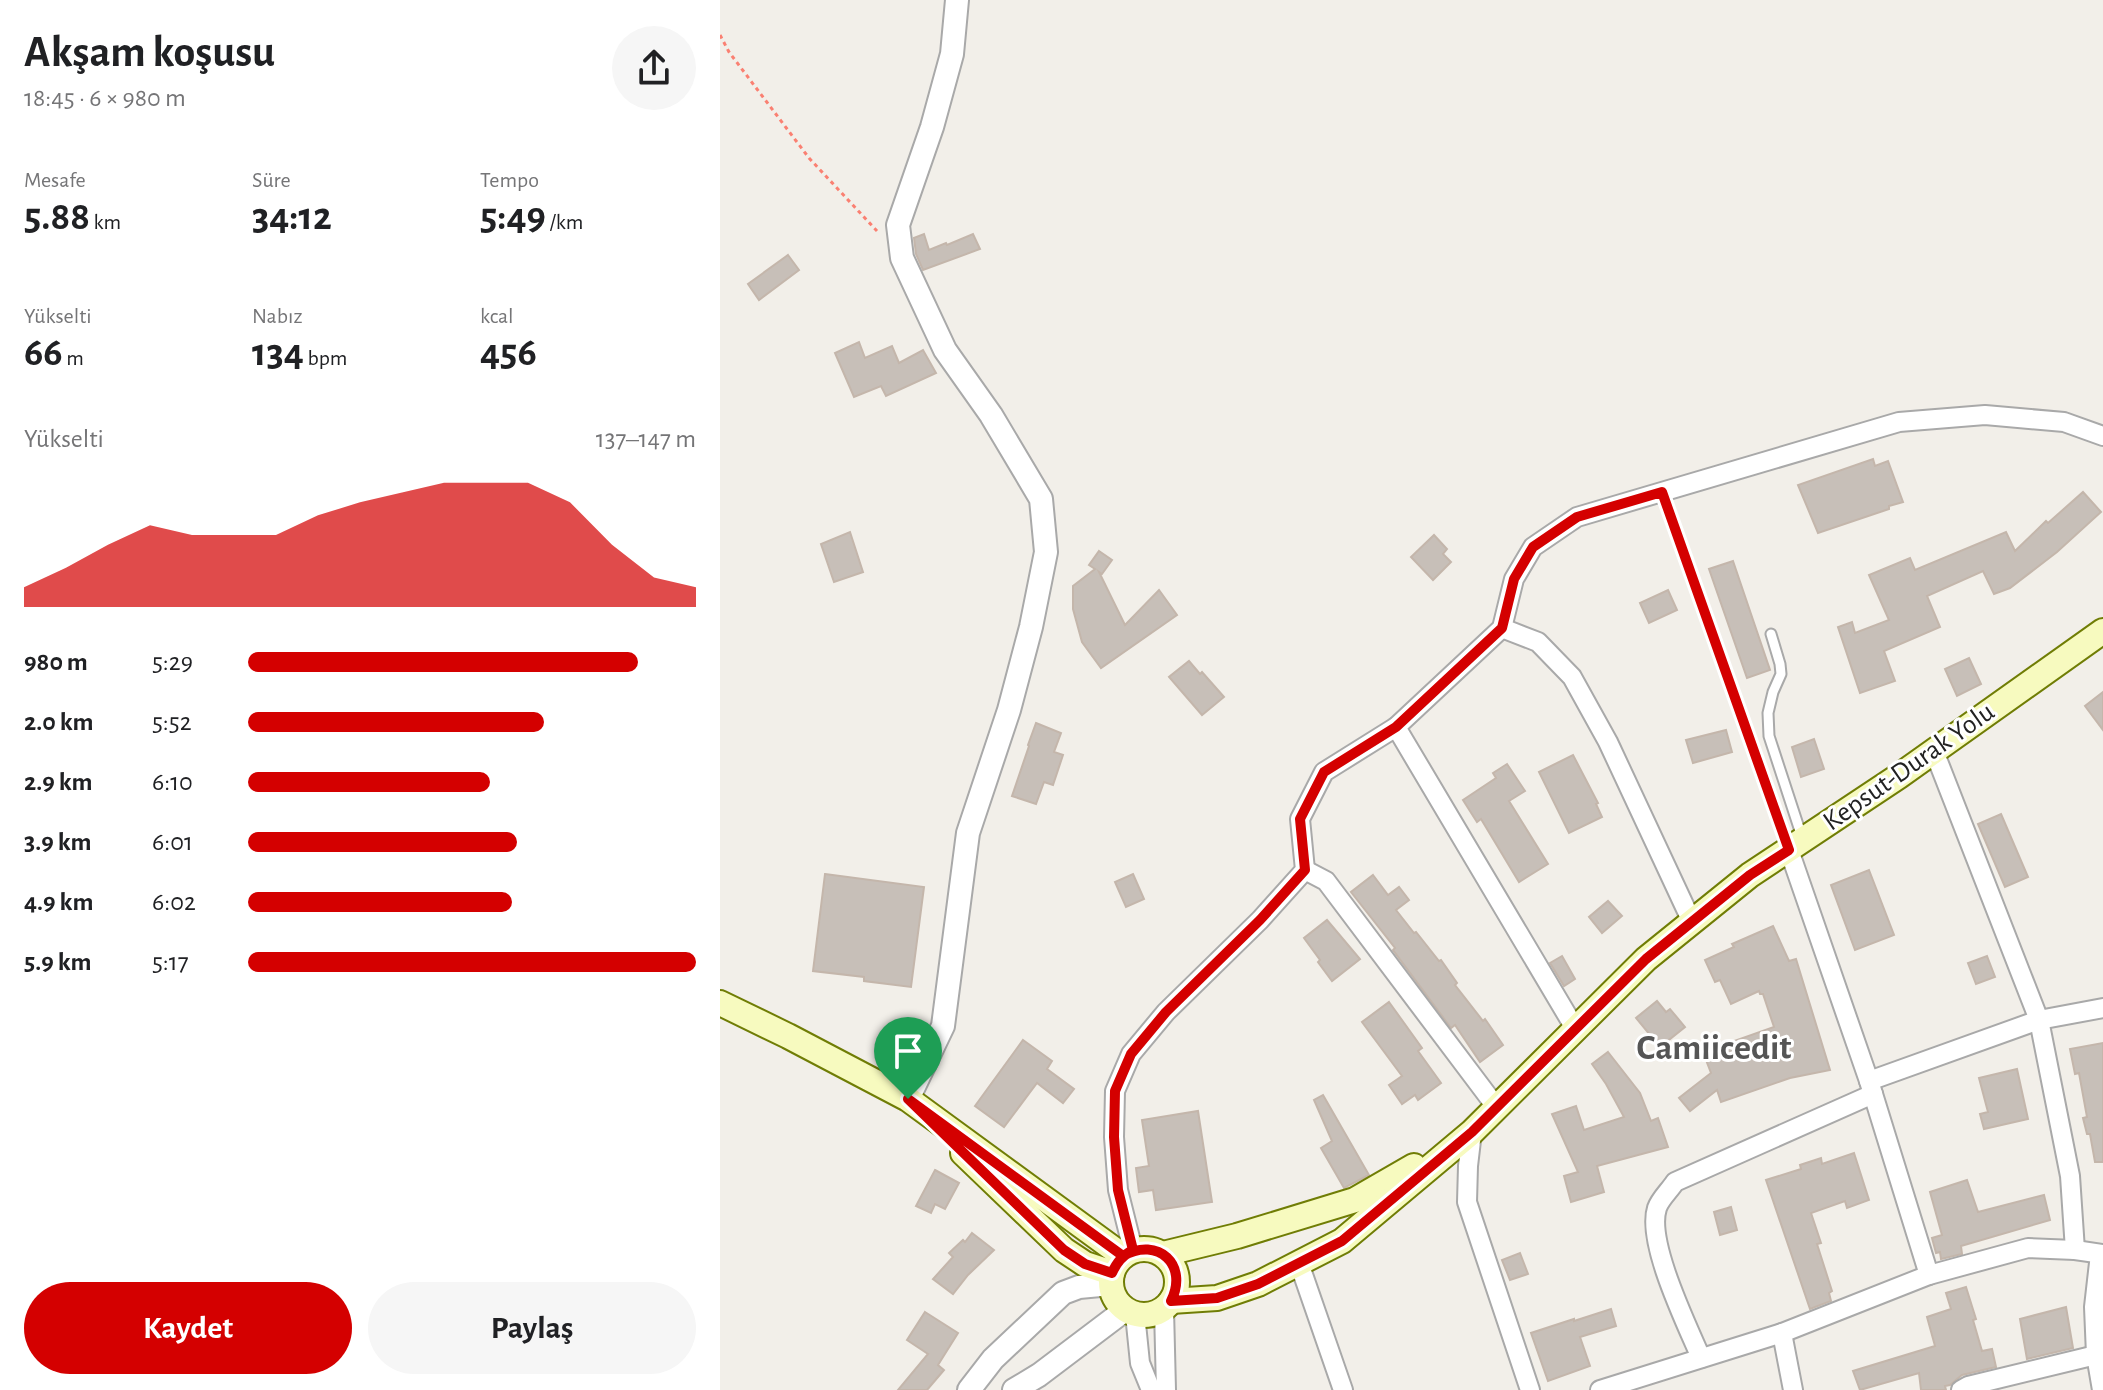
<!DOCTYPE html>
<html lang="tr">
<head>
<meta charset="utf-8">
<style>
  :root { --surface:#fff; --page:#f6f6f6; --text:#202124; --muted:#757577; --accent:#d40000 }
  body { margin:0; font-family:"Alegreya Sans",sans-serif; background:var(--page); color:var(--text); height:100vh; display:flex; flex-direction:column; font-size:30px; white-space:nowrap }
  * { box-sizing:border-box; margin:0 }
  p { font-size:26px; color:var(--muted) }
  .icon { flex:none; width:44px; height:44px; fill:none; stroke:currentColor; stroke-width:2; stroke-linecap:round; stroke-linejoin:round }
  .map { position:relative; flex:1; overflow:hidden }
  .sheet { display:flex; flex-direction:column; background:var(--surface); width:720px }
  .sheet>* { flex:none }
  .pin { position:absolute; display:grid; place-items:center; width:68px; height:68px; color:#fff; margin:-82px -34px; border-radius:50% 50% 50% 0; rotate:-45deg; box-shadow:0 0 8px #0007 }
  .pin .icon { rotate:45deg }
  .round { display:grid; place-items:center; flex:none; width:84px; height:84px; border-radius:42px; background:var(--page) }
  .head { display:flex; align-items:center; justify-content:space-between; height:136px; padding:0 24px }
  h1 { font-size:44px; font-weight:600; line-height:60px }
  .stats { display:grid; grid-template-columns:repeat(3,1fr); gap:12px; height:136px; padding:8px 24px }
  .stats div { display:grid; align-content:center }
  .stats b { font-size:40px; font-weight:600 }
  .stats small { font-size:22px; font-weight:400 }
  .stats p { font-size:22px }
  .chart { height:224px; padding:16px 24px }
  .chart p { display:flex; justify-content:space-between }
  .chart svg { width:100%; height:144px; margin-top:8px; fill:var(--accent); opacity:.7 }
  .button { display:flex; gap:16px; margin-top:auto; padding:16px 24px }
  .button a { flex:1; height:92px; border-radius:48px; background:var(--accent); color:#fff; font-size:32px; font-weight:600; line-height:92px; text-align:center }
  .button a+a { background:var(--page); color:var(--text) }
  ul { padding:0 24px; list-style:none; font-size:26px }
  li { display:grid; grid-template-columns:128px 96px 1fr; align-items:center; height:60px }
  li i { height:20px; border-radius:10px; background:var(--accent) }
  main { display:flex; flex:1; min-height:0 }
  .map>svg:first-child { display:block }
  .building { fill:#c7bfb8; stroke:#c4b6ab; stroke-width:2 }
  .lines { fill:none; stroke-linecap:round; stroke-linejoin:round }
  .service-casing { stroke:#a9a9a9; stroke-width:13 }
  .minor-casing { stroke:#a9a9a9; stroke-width:22 }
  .tertiary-casing { stroke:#a9a9a9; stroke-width:26 }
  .secondary-casing { stroke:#707d05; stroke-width:28 }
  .path { stroke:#fa8072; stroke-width:3; stroke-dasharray:4 4; stroke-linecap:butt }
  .service { stroke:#fff; stroke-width:9 }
  .minor { stroke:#fff; stroke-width:18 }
  .tertiary { stroke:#fff; stroke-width:22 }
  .secondary { stroke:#f7fabf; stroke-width:24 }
  .route-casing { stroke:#fff; stroke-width:16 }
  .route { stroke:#d40000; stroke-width:10 }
  .labels { text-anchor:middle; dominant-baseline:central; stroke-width:6; stroke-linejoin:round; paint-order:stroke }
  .street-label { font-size:28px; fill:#222; stroke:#fff }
  .district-label { font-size:36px; font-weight:bold; fill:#555; stroke:#fff }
</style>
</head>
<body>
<main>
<section class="sheet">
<div class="head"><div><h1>Akşam koşusu</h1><p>18:45 · 6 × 980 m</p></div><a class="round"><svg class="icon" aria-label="share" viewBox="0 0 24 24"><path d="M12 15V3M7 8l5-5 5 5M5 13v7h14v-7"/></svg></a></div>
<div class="stats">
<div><p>Mesafe</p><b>5.88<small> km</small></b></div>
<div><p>Süre</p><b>34:12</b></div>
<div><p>Tempo</p><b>5:49<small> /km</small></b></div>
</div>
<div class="stats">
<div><p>Yükselti</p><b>66<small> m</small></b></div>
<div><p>Nabız</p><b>134<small> bpm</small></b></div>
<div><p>kcal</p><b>456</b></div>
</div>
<div class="chart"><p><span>Yükselti</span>137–147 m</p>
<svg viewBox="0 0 160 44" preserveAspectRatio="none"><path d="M0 44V38L10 32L20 25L30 19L40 22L50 22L60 22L70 16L80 12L90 9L100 6L110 6L120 6L130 12L140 25L150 35L160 38V44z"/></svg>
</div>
<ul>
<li><b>980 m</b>5:29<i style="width:87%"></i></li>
<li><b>2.0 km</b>5:52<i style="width:66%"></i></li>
<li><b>2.9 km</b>6:10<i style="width:54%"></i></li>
<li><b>3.9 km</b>6:01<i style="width:60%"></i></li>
<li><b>4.9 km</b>6:02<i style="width:59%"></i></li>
<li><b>5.9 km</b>5:17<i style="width:100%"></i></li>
</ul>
<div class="button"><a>Kaydet</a><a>Paylaş</a></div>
</section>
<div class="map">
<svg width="1383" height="1390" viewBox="0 0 1383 1390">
  <rect width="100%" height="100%" fill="#f2efe9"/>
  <!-- building -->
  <g class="building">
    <polygon points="204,234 209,250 226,243 227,245 253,234 260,249 203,270 196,254 194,238"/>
    <polygon points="68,255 79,270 39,300 28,284"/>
    <polygon points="139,342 145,358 172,346 179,363 203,350 216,373 166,396 161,386 134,397 115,353"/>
    <polygon points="1153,459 1155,466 1168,461 1183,502 1169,506 1169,509 1098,533 1078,485"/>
    <polygon points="1363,492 1381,512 1337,552 1290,588 1274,594 1263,571 1207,596 1220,627 1164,651 1175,681 1140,693 1118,627 1132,622 1135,633 1169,620 1149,575 1190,558 1195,570 1286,532 1295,551 1326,521 1328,523"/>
    <polygon points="130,532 143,572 114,582 101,544"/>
    <polygon points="714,535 727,549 723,554 731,562 713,580 691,557"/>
    <polygon points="379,551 392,560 382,574 379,572 405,625 439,590 457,615 381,668 362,642 353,609 353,586 375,569 369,565"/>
    <polygon points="1013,561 1050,670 1027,678 989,569"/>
    <polygon points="948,590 957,610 929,623 920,603"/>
    <polygon points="1249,658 1261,684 1237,696 1225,669"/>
    <polygon points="469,661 480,674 482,672 504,697 482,715 449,677"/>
    <polygon points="1383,692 1383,730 1365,706"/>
    <polygon points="316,723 341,733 334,752 343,755 333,785 324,782 316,804 292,796 309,746 308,745"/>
    <polygon points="1006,730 1012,752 973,763 966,740"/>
    <polygon points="1094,739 1104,769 1081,777 1072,747"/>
    <polygon points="853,755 878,803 876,804 882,817 849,833 819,772"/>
    <polygon points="787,764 805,791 789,801 828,864 799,882 761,819 757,822 743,800 776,778 773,773"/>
    <polygon points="1281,814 1308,877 1285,887 1258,824"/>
    <polygon points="1149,870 1174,935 1135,950 1111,885"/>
    <polygon points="105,874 204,887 191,987 144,981 144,977 93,971"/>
    <polygon points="413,874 424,899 406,907 395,882"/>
    <polygon points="653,875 668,895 679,887 689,900 676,910 694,933 696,932 719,961 721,960 737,983 735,985 763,1021 765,1019 783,1045 760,1062 735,1025 731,1028 673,950 675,948 631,892"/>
    <polygon points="888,901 902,916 882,933 869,917"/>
    <polygon points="607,920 640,959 612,981 598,962 600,960 584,938"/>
    <polygon points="1053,926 1069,961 1076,959 1110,1070 1070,1078 1001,1102 997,1090 970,1111 959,1098 991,1073 983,1052 1054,1027 1043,994 1040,994 1039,991 1011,1004 1000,980 995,982 985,960 1014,947 1012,944"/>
    <polygon points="842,956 855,979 844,986 830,963"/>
    <polygon points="1267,956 1275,977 1256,984 1248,963"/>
    <polygon points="937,1001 946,1012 950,1009 965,1027 940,1047 916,1018"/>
    <polygon points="669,1002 702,1048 698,1051 721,1083 698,1100 695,1095 682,1104 669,1085 682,1076 642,1022"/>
    <polygon points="303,1040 332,1061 327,1069 354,1089 343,1103 317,1083 284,1127 255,1106"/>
    <polygon points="1383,1043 1383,1162 1375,1162 1370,1134 1367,1134 1363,1118 1367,1117 1359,1073 1355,1074 1350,1049"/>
    <polygon points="888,1052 920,1093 931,1121 938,1118 948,1147 877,1166 884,1192 851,1202 844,1176 858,1172 832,1114 856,1106 864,1130 904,1117 886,1084 872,1064"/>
    <polygon points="1297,1069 1308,1119 1264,1129 1260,1114 1268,1112 1259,1078"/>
    <polygon points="603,1095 649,1175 624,1188 601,1148 612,1141 594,1100"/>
    <polygon points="478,1111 492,1202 436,1210 433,1190 419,1192 416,1168 429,1166 422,1120"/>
    <polygon points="1134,1153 1149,1200 1127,1208 1125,1201 1091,1213 1101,1243 1097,1244 1112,1291 1109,1293 1111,1301 1090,1309 1046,1180 1081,1169 1080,1165 1101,1158 1102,1164"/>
    <polygon points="215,1170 239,1183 225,1209 215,1204 211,1213 196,1206"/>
    <polygon points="1247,1180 1258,1212 1324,1195 1330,1220 1241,1246 1242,1254 1221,1259 1220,1252 1216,1253 1212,1238 1222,1235 1210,1192"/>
    <polygon points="1011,1207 1017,1230 1000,1235 994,1212"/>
    <polygon points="252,1233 274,1250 248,1275 233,1294 213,1279 233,1257 229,1253 243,1240 245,1242"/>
    <polygon points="800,1253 808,1274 790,1280 782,1260"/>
    <polygon points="1246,1287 1256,1319 1253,1320 1262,1351 1272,1349 1276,1367 1242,1375 1230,1385 1225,1386 1226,1390 1201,1390 1199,1373 1140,1390 1133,1371 1215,1346 1207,1317 1231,1309 1226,1293"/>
    <polygon points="1346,1307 1353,1348 1307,1359 1300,1319"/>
    <polygon points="891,1309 896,1326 860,1337 870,1366 828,1381 811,1333 854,1319 854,1321"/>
    <polygon points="205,1312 238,1333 218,1365 224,1370 207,1390 178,1390 208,1354 187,1340"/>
  </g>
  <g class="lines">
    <defs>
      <g id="service">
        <polyline points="942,492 1068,846"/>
        <polyline points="1051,634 1060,664 1061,674 1053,692 1048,713 1049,736 1082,837"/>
      </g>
      <g id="minor">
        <polyline points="782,628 818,642 852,677 888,742 972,922"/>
        <polyline points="676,727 856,1030"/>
        <polyline points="1214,751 1319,1020 1350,1176 1355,1250"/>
        <polyline points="1069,850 1149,1081 1209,1275"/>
        <polyline points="585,870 606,881 777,1108"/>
        <polyline points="1149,1081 1319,1020 1383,1008"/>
        <polyline points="752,1132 748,1166 747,1202 810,1390"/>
        <polyline points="413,1250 398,1190 394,1137 395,1091 411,1054 446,1012 540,920 585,870 580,819 604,772 676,727 782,628 794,579 813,547 857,517 1179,422 1265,415 1344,422 1383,436"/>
        <polyline points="1380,1254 1374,1307 1376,1355 1382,1390"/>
        <polyline points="579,1263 623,1390"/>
        <polyline points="444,1309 446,1390"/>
        <polyline points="415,1314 420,1363 431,1390"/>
        <polyline points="1062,1333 1073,1390"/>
        <path d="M981,1358C967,1325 926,1242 937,1208C940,1199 950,1190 955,1182L1153,1094"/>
        <polyline points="880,1390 1062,1333 1209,1275 1308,1248 1355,1250 1383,1254"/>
        <polyline points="1241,1390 1248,1386 1376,1355"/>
      </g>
      <g id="tertiary">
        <polyline points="188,1099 223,1026 248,833 289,710 311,627 326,552 321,499 271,415 225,350 182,258 178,225 212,127 232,54 237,0"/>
        <polyline points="249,1390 273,1359 343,1293 359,1287 391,1284"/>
        <polyline points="294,1390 319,1375 405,1310"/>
      </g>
      <g id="secondary">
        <polyline points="0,1003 68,1036 188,1099 403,1256"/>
        <polyline points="243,1153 344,1250 365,1264 392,1273"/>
        <circle cx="424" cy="1282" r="33"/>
        <polyline points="443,1254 517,1236 635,1200 694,1166"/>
        <polyline points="451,1301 497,1298 538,1284 622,1241 752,1132 926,959 1030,875 1179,776 1383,631"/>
      </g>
    </defs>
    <!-- service casing -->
    <use href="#service" class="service-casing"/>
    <!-- minor casing -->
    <use href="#minor" class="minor-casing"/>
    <!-- tertiary casing -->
    <use href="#tertiary" class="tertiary-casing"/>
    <!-- secondary casing -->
    <use href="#secondary" class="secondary-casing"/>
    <!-- path -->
    <polyline class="path" points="0,35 9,52 89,158 157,231"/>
    <!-- service -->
    <use href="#service" class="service"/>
    <!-- minor -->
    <use href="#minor" class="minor"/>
    <!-- tertiary -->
    <use href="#tertiary" class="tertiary"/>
    <!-- secondary -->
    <use href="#secondary" class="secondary"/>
  </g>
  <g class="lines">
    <defs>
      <path id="route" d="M188,1099L403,1256C438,1236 469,1265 451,1301L497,1298L538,1284L622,1241L752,1132L926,959L1030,875L1069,850L942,492L857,517L813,547L794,579L782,628L676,727L604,772L580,819L585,870L540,920L446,1012L411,1054L395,1091L394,1137L398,1190L413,1250C402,1256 397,1262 392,1273L365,1264L344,1250L188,1099"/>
    </defs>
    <!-- route casing -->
    <use href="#route" class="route-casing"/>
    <!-- route -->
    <use href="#route" class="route"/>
  </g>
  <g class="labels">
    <!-- street labels -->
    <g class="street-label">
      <text transform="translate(1189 767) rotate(-35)">Kepsut-Durak Yolu</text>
    </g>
    <!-- district labels -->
    <g class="district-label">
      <text x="994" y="1048">Camiicedit</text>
    </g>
  </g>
</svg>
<div class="pin" style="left:188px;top:1099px;background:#1e9e55"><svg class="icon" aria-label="arrive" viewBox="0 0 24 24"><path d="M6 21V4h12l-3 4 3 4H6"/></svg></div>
</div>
</main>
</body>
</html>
